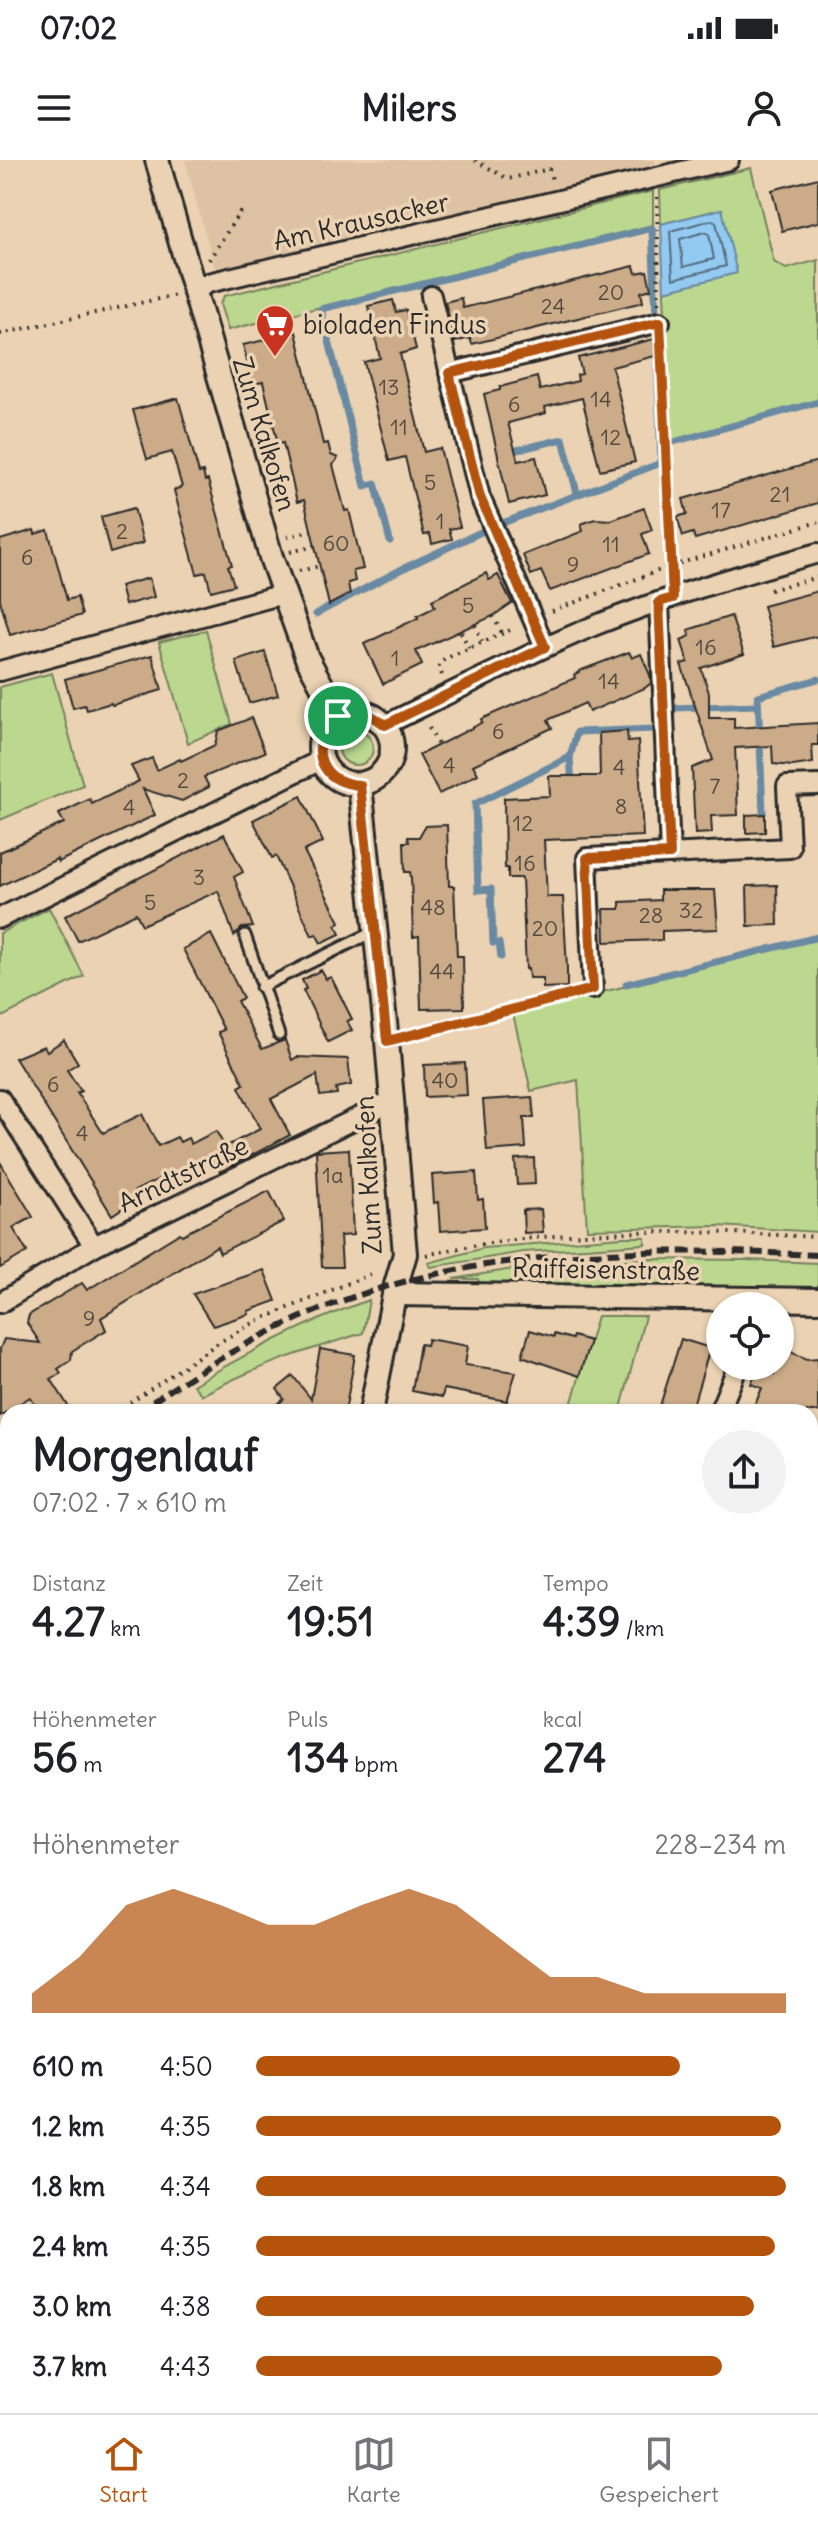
<!DOCTYPE html>
<html lang="de">
<head>
<meta charset="utf-8">
<style>
  :root { --surface:#fff; --page:#f2f2f2; --text:#202124; --muted:#757577; --line:#e0e0e0; --accent:#b45309 }
  body { margin:0; font-family:Delius,sans-serif; background:var(--page); color:var(--text); height:100vh; display:flex; flex-direction:column; font-size:30px; white-space:nowrap }
  * { box-sizing:border-box; margin:0 }
  p { font-size:26px; color:var(--muted) }
  .icon { flex:none; width:44px; height:44px; fill:none; stroke:currentColor; stroke-width:2; stroke-linecap:round; stroke-linejoin:round }
  .map { position:relative; flex:1; overflow:hidden }
  .panel { position:absolute; left:0px; top:1244px; width:818px; height:1010px; display:flex; flex-direction:column; background:var(--surface); border-radius:24px 24px 0 0; box-shadow:0 2px 6px #0004 }
  .panel>* { flex:none }
  .buttons { position:absolute; left:706px; top:1132px; display:grid; gap:16px }
  .buttons a { display:grid; place-items:center; width:88px; height:88px; border-radius:50%; background:var(--surface); box-shadow:0 2px 6px #0004; font-size:40px }
  .pin { position:absolute; display:grid; place-items:center; width:68px; height:68px; color:#fff; margin:-34px; border:4px solid #fff; border-radius:50%; box-shadow:0 2px 8px #0007 }
  .round { display:grid; place-items:center; flex:none; width:84px; height:84px; border-radius:42px; background:var(--page) }
  .overview { display:flex; align-items:center; justify-content:space-between; height:136px; padding:0 32px }
  h1 { font-size:44px; font-weight:800; line-height:60px }
  .metrics { display:grid; grid-template-columns:repeat(3,1fr); gap:12px; height:136px; padding:8px 32px }
  .metrics div { display:grid; align-content:center }
  .metrics b { font-size:40px; font-weight:800 }
  .metrics small { font-size:22px; font-weight:400 }
  .metrics p { font-size:22px }
  .chart { height:224px; padding:16px 32px }
  .chart p { display:flex; justify-content:space-between }
  .chart svg { width:100%; height:144px; margin-top:8px; fill:var(--accent); opacity:.7 }
  ul { padding:0 32px; list-style:none; font-size:26px }
  li { display:grid; grid-template-columns:128px 96px 1fr; align-items:center; height:60px }
  li i { height:20px; border-radius:10px; background:var(--accent) }
  .status { display:flex; justify-content:space-between; align-items:center; height:56px; padding:0 40px; background:var(--surface); direction:ltr }
  .status svg { height:22px; fill:currentColor }
  header { display:flex; justify-content:space-between; align-items:center; height:104px; padding:0 32px; background:var(--surface); font-size:36px; font-weight:800 }
  .tabs { display:flex; justify-content:space-around; align-items:center; height:112px; border-top:2px solid var(--line); background:var(--surface); font-size:22px; color:var(--muted) }
  .tabs a { display:grid; justify-items:center; gap:4px }
  .tabs .selected { color:var(--accent) }
  .map>svg:first-child { display:block }
  .built { fill:#ddc3a3 }
  .green { fill:#bcd88f; stroke:#74825d; stroke-width:2 }
  .water { fill:#93caf2; stroke:#698aa2; stroke-width:2 }
  .lines { fill:none; stroke-linecap:round; stroke-linejoin:round }
  .shore { stroke:#556b7b; stroke-width:2 }
  .stream { stroke:#698aa2; stroke-width:7 }
  .building { fill:#ccab88; stroke:#2b2b2b; stroke-width:2 }
  .service-casing { stroke:#2b2b2b; stroke-width:15 }
  .minor-casing { stroke:#2b2b2b; stroke-width:24 }
  .tertiary-casing { stroke:#2b2b2b; stroke-width:28 }
  .path { stroke:#2b2b2b; stroke-width:4; stroke-dasharray:2 6; stroke-linecap:butt }
  .service { stroke:#ead2b2; stroke-width:9 }
  .minor { stroke:#ead2b2; stroke-width:18 }
  .tertiary { stroke:#ead2b2; stroke-width:22 }
  .rail { stroke:#2b2b2b; stroke-width:6; stroke-dasharray:12 6; stroke-linecap:butt }
  .route-casing { stroke:#fff; stroke-width:16 }
  .route { stroke:#b45309; stroke-width:10 }
  .labels { text-anchor:middle; dominant-baseline:central; stroke-width:7; stroke-linejoin:round; paint-order:stroke }
  .number-label { font-size:22px; fill:#534b42 }
  .street-label { font-size:26px; fill:#2b2b2b; stroke:#ead2b2 }
  .poi-label { font-size:26px; fill:#2b2b2b; stroke:#ead2b2; text-anchor:start }
</style>
</head>
<body>
<div class="status"><b>07:02</b><svg viewBox="0 0 49 12"><path d="M0 12V9h3v3zM5 12V6h3v6zM10 12V3h3v9zM15 12V0h3v12zM26 1h20v11H26zM47 4h2v5h-2z"/></svg></div>
<header><svg class="icon" aria-label="menu" viewBox="0 0 24 24"><path d="M4 6h16M4 12h16M4 18h16"/></svg>Milers<svg class="icon" aria-label="person" viewBox="0 0 24 24"><circle cx="12" cy="8" r="4"/><path d="M4 21q1-7 8-7t8 7"/></svg></header>
<div class="map">
<svg width="818" height="2253" viewBox="0 0 818 2253">
  <rect width="100%" height="100%" fill="#ead2b2"/>
  <filter id="ink" filterUnits="userSpaceOnUse"><feTurbulence type="fractalNoise" baseFrequency=".0125" numOctaves="2"/><feDisplacementMap in="SourceGraphic" scale="16" xChannelSelector="R" yChannelSelector="G"/><feConvolveMatrix kernelMatrix="1 2 1 2 8 2 1 2 1" color-interpolation-filters="sRGB"/></filter>
  <g filter="url(#ink)">
    <!-- built -->
    <polygon class="built" points="185,0 655,0 655,10 215,109"/>
    <!-- green -->
    <g class="green">
      <polygon points="751,8 774,102 786,109 818,100 818,240 670,281 664,131 736,113 722,49 661,64 660,30"/>
      <polygon points="653,31 653,65 228,170 220,144 224,136"/>
      <polygon points="206,470 232,564 188,583 159,482"/>
      <polygon points="52,513 83,625 0,660 0,527"/>
      <circle cx="356" cy="588" r="17"/>
      <polygon points="49,748 84,816 0,858 0,773"/>
      <polygon points="818,779 818,1072 718,1066 587,1069 578,920 531,931 513,854"/>
      <polygon points="622,1077 645,1077 645,1084 523,1092 431,1107 428,1103 484,1088"/>
      <polygon points="640,1099 746,1100 818,1103 818,1128 479,1124 478,1119 453,1119 525,1107"/>
      <path d="M369,1140L363,1173C304,1191 256,1206 202,1235L193,1225C250,1191 306,1162 369,1140Z"/>
      <polygon points="597,1156 645,1156 620,1252 569,1252"/>
    </g>
    <!-- water -->
    <polygon class="water" points="722,49 737,113 664,131 661,64"/>
    <g class="lines">
      <!-- shore -->
      <g class="shore">
        <polygon points="712,60 716,62 726,106 673,119 670,71"/>
        <polygon points="705,72 709,74 714,99 683,107 680,79"/>
      </g>
      <!-- stream -->
      <g class="stream">
        <polyline points="670,283 818,242"/>
        <polyline points="517,290 563,279 577,333"/>
        <polyline points="500,364 661,303 656,167"/>
        <polyline points="390,381 375,323 365,326 321,149 652,68 656,156"/>
        <polyline points="316,454 400,410 483,371"/>
        <polyline points="673,548 758,545"/>
        <polyline points="572,625 570,597 577,572 655,569"/>
        <polyline points="763,652 758,536 818,519"/>
        <polyline points="501,797 499,783 493,783 491,729 478,730 475,644 570,597"/>
        <polyline points="626,824 818,777"/>
      </g>
    </g>
    <!-- building -->
    <g class="building">
      <polygon points="818,18 818,62 782,71 772,30"/>
      <polygon points="634,106 636,113 647,111 651,129 641,132 643,142 472,184 470,178 455,182 445,142 461,138 463,148"/>
      <polygon points="393,140 396,152 406,150 416,189 400,194 424,292 440,288 460,367 449,369 452,379 432,384 430,374 424,375 405,297 389,301 364,202 380,198 368,146"/>
      <polygon points="288,155 292,173 296,172 323,284 328,283 331,295 338,298 333,305 345,351 349,350 363,409 353,411 355,421 348,423 350,434 329,445 304,340 297,342 283,283 278,284 263,222 253,224 243,185 265,180 261,162"/>
      <polygon points="654,179 655,196 612,207 635,302 600,310 582,238 545,247 546,253 508,263 518,301 536,297 545,335 509,344 484,234 500,230 500,227 537,217 540,230 578,221 577,215 582,214 578,198"/>
      <polygon points="178,238 199,313 203,312 205,321 208,320 232,405 228,406 234,425 211,431 206,412 197,414 179,349 174,330 182,327 172,292 147,299 133,250"/>
      <polygon points="818,301 818,343 695,379 693,373 683,376 677,357 687,354 683,339"/>
      <polygon points="134,348 143,383 110,393 101,357"/>
      <polygon points="644,348 652,370 642,374 649,394 550,431 541,411 531,415 523,395 583,371 581,364 595,359 611,360"/>
      <polygon points="34,370 35,374 48,370 67,440 77,437 82,455 10,475 0,440 0,380"/>
      <polygon points="486,413 489,420 498,415 512,443 493,456 416,491 422,505 383,524 364,484 418,458 417,456 435,447 432,440"/>
      <polygon points="149,418 154,437 125,445 120,426"/>
      <polygon points="818,431 818,476 774,487 763,446"/>
      <polygon points="731,456 744,494 701,508 709,533 709,558 734,558 734,568 818,563 818,585 812,585 813,603 793,606 773,604 772,586 735,588 738,655 711,656 712,673 695,674 692,608 713,600 681,504 688,502 681,480 690,476 688,470"/>
      <polygon points="265,492 278,535 249,543 236,501"/>
      <polygon points="629,492 632,498 641,494 650,515 651,523 645,528 589,552 585,543 548,560 552,568 473,605 478,614 439,634 419,595 474,567 482,562 481,559 575,518 574,515 582,510"/>
      <polygon points="152,495 162,530 112,545 111,543 87,550 85,545 73,548 65,519"/>
      <polygon points="251,558 265,592 204,617 209,627 182,641 143,629 155,655 58,702 57,699 0,726 0,692 64,663 59,654 90,639 92,644 139,621 131,606 152,598 157,610 180,599 181,601 215,585 218,571"/>
      <polygon points="627,571 628,582 638,581 643,676 544,680 547,737 563,737 567,808 567,827 543,828 543,818 529,818 528,809 526,809 522,718 508,718 508,708 505,708 504,638 550,636 549,616 600,616 599,573"/>
      <polygon points="301,636 323,682 304,691 340,762 336,765 340,774 321,783 316,774 312,776 276,696 272,698 253,660"/>
      <polygon points="765,654 765,672 746,673 746,655"/>
      <polygon points="447,665 449,726 454,726 457,796 463,796 464,848 421,849 419,776 413,777 411,717 410,712 405,712 404,682 409,682 408,677 419,677 425,666"/>
      <polygon points="224,674 243,712 234,717 253,767 242,768 234,776 218,731 142,765 136,753 78,781 65,756"/>
      <polygon points="777,725 778,765 748,766 747,726"/>
      <polygon points="660,730 715,730 718,769 662,771 662,780 605,782 604,749 620,749 620,742 660,740"/>
      <polygon points="211,774 243,838 237,841 262,889 285,880 292,900 297,897 348,899 351,925 336,928 337,934 320,936 317,915 271,939 290,975 220,1012 211,995 170,1016 169,1014 135,1031 139,1037 112,1055 15,898 44,886 47,891 64,880 78,903 67,910 81,931 77,933 103,973 142,954 158,986 177,977 180,982 188,978 191,984 216,971 225,987 260,969 239,927 244,924 218,872 224,870 183,789"/>
      <polygon points="321,810 326,819 331,817 352,859 347,861 352,870 328,882 303,830 306,829 302,820"/>
      <polygon points="465,903 467,935 425,937 424,905"/>
      <polygon points="532,937 534,958 524,958 526,988 487,991 483,940"/>
      <polygon points="349,989 353,1075 340,1076 342,1107 322,1107 316,991"/>
      <polygon points="534,998 535,1024 517,1025 515,999"/>
      <polygon points="0,1002 33,1057 13,1068 27,1092 0,1108"/>
      <polygon points="476,1012 478,1040 483,1039 485,1068 440,1071 438,1042 434,1043 432,1015"/>
      <polygon points="269,1031 284,1061 220,1093 217,1086 101,1158 106,1170 72,1191 71,1200 58,1209 61,1213 51,1219 72,1252 40,1252 30,1237 0,1256 0,1189 4,1179 40,1183 27,1163 29,1155 82,1123 87,1130 180,1073 182,1075"/>
      <polygon points="541,1049 543,1072 524,1073 523,1050"/>
      <polygon points="264,1110 276,1141 248,1151 249,1154 213,1166 193,1134"/>
      <polygon points="530,1170 554,1177 554,1174 572,1179 573,1176 590,1181 579,1216 522,1196"/>
      <polygon points="428,1179 468,1186 465,1205 516,1212 507,1241 444,1229 442,1237 412,1231 420,1184 426,1185"/>
      <polygon points="681,1179 710,1188 691,1252 658,1252"/>
      <polygon points="320,1189 355,1195 345,1252 268,1252 284,1239 277,1229 293,1216 311,1239"/>
      <polygon points="784,1189 807,1199 818,1198 818,1252 752,1252 762,1228 751,1224 758,1208 774,1214 777,1206 780,1206"/>
    </g>
    <g class="lines">
      <defs>
        <g id="service">
          <polyline points="245,775 279,875"/>
          <polyline points="261,827 375,771"/>
          <polyline points="144,2246 145,2253"/>
        </g>
        <g id="minor">
          <polyline points="194,131 208,123 729,0"/>
          <polyline points="431,136 480,337 545,487"/>
          <polyline points="449,213 660,162"/>
          <polyline points="659,442 670,694"/>
          <polyline points="0,511 283,434"/>
          <path d="M385,565C455,531 524,495 596,465C668,436 743,414 818,393"/>
          <polyline points="0,758 321,600"/>
          <polyline points="593,829 587,698 790,688 787,626 818,625"/>
          <polyline points="0,939 94,1086"/>
          <polyline points="0,1143 94,1086 392,941"/>
          <polyline points="719,1252 738,1206"/>
          <polyline points="0,1377 8,1371"/>
          <polyline points="810,1390 818,1392"/>
          <polyline points="0,1567 8,1565"/>
          <polyline points="810,1745 818,1744"/>
          <polyline points="810,1942 818,1928"/>
          <polyline points="0,2100 8,2098"/>
          <polyline points="810,2115 818,2118"/>
          <polyline points="54,2246 54,2253"/>
          <polyline points="331,2246 338,2253"/>
          <polyline points="692,2253 696,2246"/>
        </g>
        <g id="tertiary">
          <polyline points="157,0 271,397 307,498 338,556"/>
          <circle cx="356" cy="588" r="36"/>
          <polyline points="360,625 387,881 405,1094 396,1125 371,1252"/>
          <polyline points="394,1134 818,1140"/>
          <polyline points="0,1861 8,1860"/>
        </g>
      </defs>
      <!-- service casing -->
      <use href="#service" class="service-casing"/>
      <!-- minor casing -->
      <use href="#minor" class="minor-casing"/>
      <!-- tertiary casing -->
      <use href="#tertiary" class="tertiary-casing"/>
      <!-- path -->
      <g class="path">
        <polyline points="475,0 508,19 549,9 553,23"/>
        <polyline points="657,37 659,144"/>
        <polyline points="209,100 241,50"/>
        <polyline points="0,174 176,135"/>
        <polyline points="660,181 672,415"/>
        <polyline points="287,377 311,371"/>
        <polyline points="290,392 315,386"/>
        <polyline points="299,411 320,406"/>
        <polyline points="770,430 818,417"/>
        <polyline points="552,451 671,406 818,362"/>
        <polyline points="493,456 502,473"/>
        <polyline points="475,465 482,481"/>
        <polyline points="461,472 469,488"/>
        <polyline points="442,515 439,507 441,502 447,498 515,468"/>
        <polyline points="429,568 438,585"/>
        <polyline points="409,875 575,834"/>
        <path d="M426,1095C555,1066 687,1070 818,1077"/>
        <polyline points="117,1252 218,1183 257,1161 376,1112"/>
        <polyline points="0,1332 8,1326"/>
        <polyline points="0,1886 8,1885"/>
        <polyline points="0,1992 8,1990"/>
      </g>
      <!-- service -->
      <use href="#service" class="service"/>
      <!-- minor -->
      <use href="#minor" class="minor"/>
      <!-- tertiary -->
      <use href="#tertiary" class="tertiary"/>
      <!-- rail -->
      <g class="rail">
        <path d="M138,1252C199,1209 264,1170 334,1144C488,1086 656,1088 818,1095"/>
        <polyline points="0,1348 8,1342"/>
      </g>
    </g>
  </g>
  <g class="lines" filter="url(#ink)">
    <defs>
      <path id="route" d="M660,162L673,438L659,442L670,694L587,698L593,829L387,881L360,625C285,620 328,517 385,565L545,487L480,337L449,213Z"/>
    </defs>
    <!-- route casing -->
    <use href="#route" class="route-casing"/>
    <!-- route -->
    <use href="#route" class="route"/>
  </g>
  <!-- icons -->
  <defs>
    <symbol id="supermarket-pin" viewBox="-11 -11 22 30"><path d="M0 17L-7.5 6A9.5 9.5 0 1 1 7.5 6Z" fill="#c8321e" stroke="#ead2b2"/><path d="M-6-5.5h2.5l.6 2H6L4.5 2H-2.5L-4.4-4H-6ZM-1.5 3.2a1.3 1.3 0 1 0 .1 0ZM3 3.2a1.3 1.3 0 1 0 .1 0Z" fill="#fff"/></symbol>
  </defs>
  <g fill-rule="evenodd">
    <use href="#supermarket-pin" x="253" y="142" width="44" height="60"/>
  </g>
  <g class="labels">
    <!-- number labels -->
    <g class="number-label">
      <text x="611" y="132">20</text>
      <text x="553" y="146">24</text>
      <text x="389" y="227">13</text>
      <text x="601" y="239">14</text>
      <text x="514" y="244">6</text>
      <text x="399" y="267">11</text>
      <text x="611" y="277">12</text>
      <text x="430" y="322">5</text>
      <text x="780" y="334">21</text>
      <text x="721" y="350">17</text>
      <text x="440" y="361">1</text>
      <text x="122" y="371">2</text>
      <text x="336" y="383">60</text>
      <text x="611" y="384">11</text>
      <text x="27" y="397">6</text>
      <text x="573" y="404">9</text>
      <text x="468" y="445">5</text>
      <text x="706" y="487">16</text>
      <text x="395" y="498">1</text>
      <text x="609" y="521">14</text>
      <text x="498" y="571">6</text>
      <text x="449" y="605">4</text>
      <text x="619" y="607">4</text>
      <text x="183" y="620">2</text>
      <text x="715" y="626">7</text>
      <text x="621" y="646">8</text>
      <text x="129" y="647">4</text>
      <text x="523" y="663">12</text>
      <text x="525" y="703">16</text>
      <text x="199" y="717">3</text>
      <text x="150" y="742">5</text>
      <text x="433" y="747">48</text>
      <text x="691" y="750">32</text>
      <text x="651" y="755">28</text>
      <text x="545" y="768">20</text>
      <text x="442" y="811">44</text>
      <text x="445" y="920">40</text>
      <text x="53" y="924">6</text>
      <text x="82" y="973">4</text>
      <text x="333" y="1015">1a</text>
      <text x="89" y="1158">9</text>
    </g>
    <!-- street labels -->
    <g class="street-label">
      <text transform="translate(361 61) rotate(-13)">Am Krausacker</text>
      <text transform="translate(265 274) rotate(73)">Zum Kalkofen</text>
      <text transform="translate(183 1014) rotate(-26)">Arndtstraße</text>
      <text transform="translate(368 1015) rotate(-93)">Zum Kalkofen</text>
      <text transform="translate(606 1109) rotate(1)">Raiffeisenstraße</text>
    </g>
    <!-- poi labels -->
    <g class="poi-label">
      <text x="303" y="164">bioladen Findus</text>
    </g>
  </g>
</svg>
<div class="buttons">
<a><svg class="icon" aria-label="locate" viewBox="0 0 24 24"><circle cx="12" cy="12" r="6"/><path d="M12 2v4M12 18v4M2 12h4M18 12h4"/></svg></a>
</div>
<div class="pin" style="left:338px;top:556px;background:#1e9e55"><svg class="icon" aria-label="arrive" viewBox="0 0 24 24"><path d="M6 21V4h12l-3 4 3 4H6"/></svg></div>
<section class="panel">
<div class="overview"><div><h1>Morgenlauf</h1><p>07:02 · 7 × 610 m</p></div><a class="round"><svg class="icon" aria-label="share" viewBox="0 0 24 24"><path d="M12 15V3M7 8l5-5 5 5M5 13v7h14v-7"/></svg></a></div>
<div class="metrics">
<div><p>Distanz</p><b>4.27<small> km</small></b></div>
<div><p>Zeit</p><b>19:51</b></div>
<div><p>Tempo</p><b>4:39<small> /km</small></b></div>
</div>
<div class="metrics">
<div><p>Höhenmeter</p><b>56<small> m</small></b></div>
<div><p>Puls</p><b>134<small> bpm</small></b></div>
<div><p>kcal</p><b>274</b></div>
</div>
<div class="chart"><p><span>Höhenmeter</span>228–234 m</p>
<svg viewBox="0 0 160 44" preserveAspectRatio="none"><path d="M0 44V38L10 27L20 11L30 6L40 11L50 17L60 17L70 11L80 6L90 11L100 22L110 33L120 33L130 38L140 38L150 38L160 38V44z"/></svg>
</div>
<ul>
<li><b>610 m</b>4:50<i style="width:80%"></i></li>
<li><b>1.2 km</b>4:35<i style="width:99%"></i></li>
<li><b>1.8 km</b>4:34<i style="width:100%"></i></li>
<li><b>2.4 km</b>4:35<i style="width:98%"></i></li>
<li><b>3.0 km</b>4:38<i style="width:94%"></i></li>
<li><b>3.7 km</b>4:43<i style="width:88%"></i></li>
</ul>
</section>
</div>
<nav class="tabs">
<a class="selected"><svg class="icon" aria-label="home" viewBox="0 0 24 24"><path d="M3 11l9-7 9 7M6 9v11h12V9"/></svg>Start</a>
<a><svg class="icon" aria-label="map" viewBox="0 0 24 24"><path d="M3 6l6-2 6 2 6-2v14l-6 2-6-2-6 2zM9 4v14M15 6v14"/></svg>Karte</a>
<a><svg class="icon" aria-label="saved" viewBox="0 0 24 24"><path d="M7 4h10v16l-5-4-5 4z"/></svg>Gespeichert</a>
</nav>
</body>
</html>
